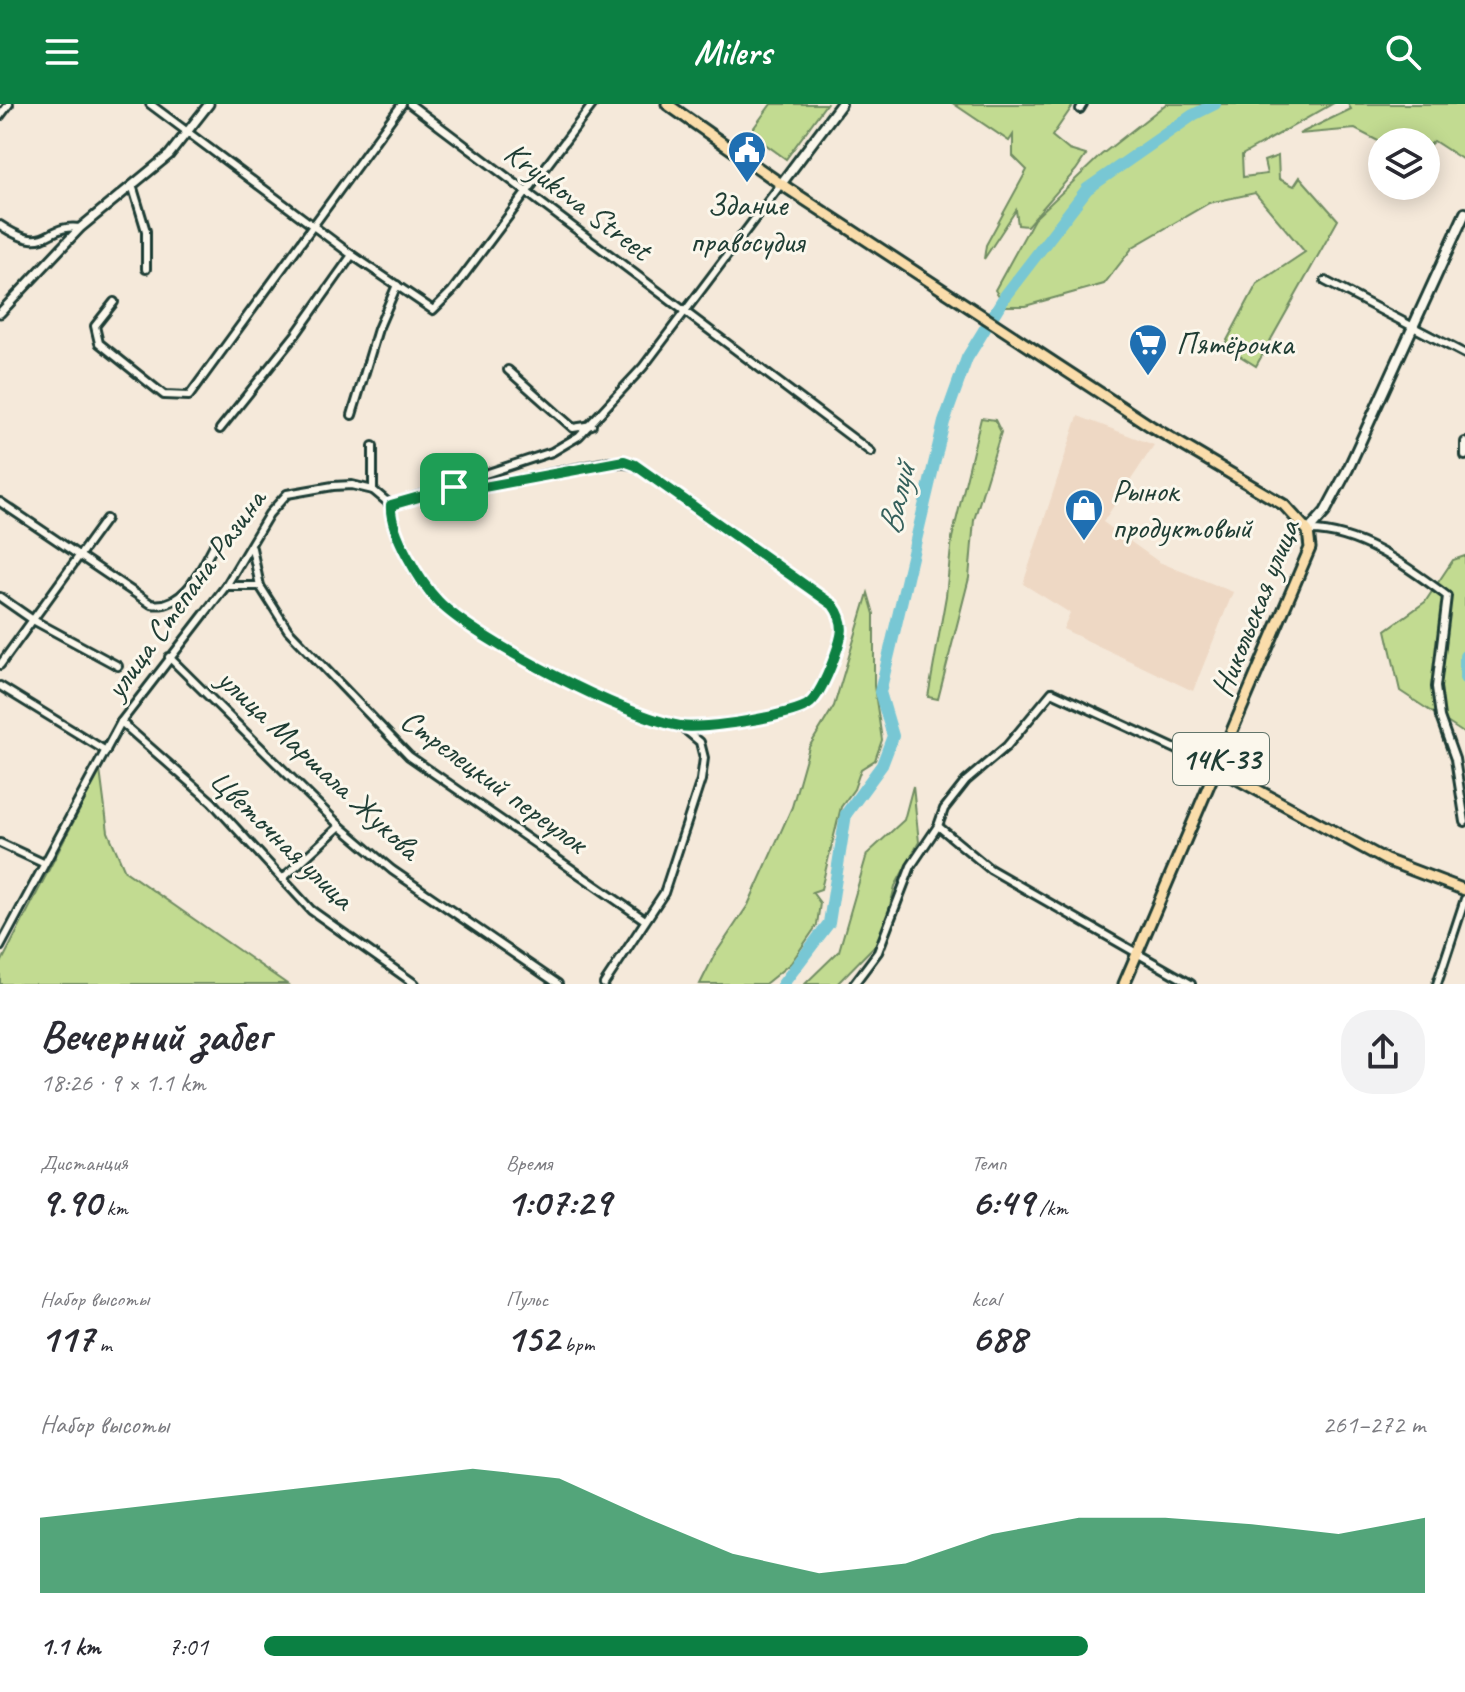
<!DOCTYPE html>
<html lang="ru">
<head>
<meta charset="utf-8">
<style>
  :root { --surface:#fff; --page:#f2f2f3; --text:#2b2b33; --muted:#7c7c81; --accent:#0b8043 }
  body { margin:0; font-family:Caveat,sans-serif; background:var(--page); color:var(--text); height:100vh; display:flex; flex-direction:column; font-size:30px; white-space:nowrap }
  * { box-sizing:border-box; margin:0 }
  p { font-size:26px; color:var(--muted) }
  .icon { flex:none; width:44px; height:44px; fill:none; stroke:currentColor; stroke-width:2; stroke-linecap:round; stroke-linejoin:round }
  .map { position:relative; height:880px; overflow:hidden }
  .drawer { display:flex; flex-direction:column; background:var(--surface); flex:1 }
  .drawer>* { flex:none }
  .buttons { position:absolute; left:1368px; top:24px; display:grid; gap:16px }
  .buttons a { display:grid; place-items:center; width:72px; height:72px; border-radius:50%; background:var(--surface); box-shadow:0 4px 20px #0003; font-size:40px }
  .pin { position:absolute; display:grid; place-items:center; width:68px; height:68px; color:#fff; margin:-34px; border-radius:16px; box-shadow:0 4px 12px #0006 }
  .round { display:grid; place-items:center; flex:none; width:84px; height:84px; border-radius:32px; background:var(--page) }
  .headline { display:flex; align-items:center; justify-content:space-between; height:136px; padding:0 40px }
  h1 { font-size:44px; font-weight:700; line-height:60px }
  .stats { display:grid; grid-template-columns:repeat(3,1fr); gap:12px; height:136px; padding:8px 40px }
  .stats div { display:grid; align-content:center }
  .stats b { font-size:40px; font-weight:700 }
  .stats small { font-size:22px; font-weight:400 }
  .stats p { font-size:22px }
  .chart { height:224px; padding:16px 40px }
  .chart p { display:flex; justify-content:space-between }
  .chart svg { width:100%; height:144px; margin-top:8px; fill:var(--accent); opacity:.7 }
  ul { padding:0 40px; list-style:none; font-size:26px }
  li { display:grid; grid-template-columns:128px 96px 1fr; align-items:center; height:60px }
  li i { height:20px; border-radius:10px; background:var(--accent) }
  header { display:flex; justify-content:space-between; align-items:center; height:104px; padding:0 40px; background:var(--accent); color:#fff; font-size:36px; font-weight:700 }
  .map>svg:first-child { display:block }
  .built { fill:#eed8c4 }
  .green { fill:#c2db91; stroke:#708c62; stroke-width:2 }
  .lines { fill:none; stroke-linecap:round; stroke-linejoin:round }
  .river { stroke:#78c7d4; stroke-width:12 }
  .minor-casing { stroke:#1f3d34; stroke-width:12 }
  .tertiary-casing { stroke:#1f3d34; stroke-width:13 }
  .secondary-casing { stroke:#1f3d34; stroke-width:14 }
  .primary-casing { stroke:#1f3d34; stroke-width:15 }
  .minor { stroke:#fbf7ec; stroke-width:6 }
  .tertiary { stroke:#fbf7ec; stroke-width:7 }
  .secondary { stroke:#fbf7ec; stroke-width:8 }
  .primary { stroke:#faddab; stroke-width:9 }
  .route-casing { stroke:#fff; stroke-width:16 }
  .route { stroke:#0b8043; stroke-width:10 }
  .labels { text-anchor:middle; dominant-baseline:central; stroke-width:6; stroke-linejoin:round; paint-order:stroke }
  .shield { fill:#fbf7ec; stroke:#61756b; stroke-width:2 }
  .shield-label { font-size:30px; font-weight:bold; fill:#1f3d34 }
  .street-label { font-size:32px; fill:#1f3d34; stroke:#fbf7ec }
  .poi-label { font-size:32px; fill:#1f3d34; stroke:#fbf7ec; text-anchor:start }
  .water-label { font-size:34px; font-style:italic; fill:#35605c; stroke:#fbf7ec }
</style>
</head>
<body>
<header><svg class="icon" aria-label="menu" viewBox="0 0 24 24"><path d="M4 6h16M4 12h16M4 18h16"/></svg>Milers<svg class="icon" aria-label="search" viewBox="0 0 24 24"><circle cx="10" cy="10" r="6"/><path d="M15 15l6 6"/></svg></header>
<div class="map">
<svg width="1465" height="880" viewBox="0 0 1465 880">
  <rect width="100%" height="100%" fill="#f5e9da"/>
  <filter id="ink" filterUnits="userSpaceOnUse"><feTurbulence type="fractalNoise" baseFrequency=".0125" numOctaves="2"/><feDisplacementMap in="SourceGraphic" scale="16" xChannelSelector="R" yChannelSelector="G"/><feConvolveMatrix kernelMatrix="1 2 1 2 8 2 1 2 1" color-interpolation-filters="sRGB"/></filter>
  <g filter="url(#ink)">
    <!-- built -->
    <polygon class="built" points="1078,312 1154,341 1103,418 1159,458 1233,488 1193,587 1063,525 1070,509 1023,480"/>
    <!-- green -->
    <g class="green">
      <polygon points="771,0 826,0 786,55 750,29"/>
      <polygon points="954,0 1074,0 1052,32 1069,46 1086,51 1076,66 1027,122 1018,121 1016,106 984,155 986,141 1027,66 1013,52 1013,31 1009,37"/>
      <polygon points="1166,0 1332,0 1242,51 1243,73 1267,70 1264,57 1278,52 1279,75 1294,82 1300,73 1338,116 1256,262 1224,242 1257,180 1305,148 1255,89 1209,99 1133,143 1104,180 1025,202 1006,202 995,186 1034,115 1101,51"/>
      <polygon points="1348,0 1465,0 1465,57 1434,37 1426,44 1426,38 1382,39 1355,25 1299,30 1351,5"/>
      <polygon points="981,314 995,316 1001,328 974,416 969,474 938,595 928,593 946,492 952,434"/>
      <polygon points="1465,452 1465,630 1400,587 1386,526 1425,498 1453,456"/>
      <polygon points="868,489 874,510 874,582 882,636 875,656 861,665 854,685 841,703 821,785 812,788 820,799 817,821 791,859 765,880 700,880 714,852 748,801 792,703 809,643 834,602"/>
      <polygon points="100,666 108,728 125,767 287,880 0,880 0,861"/>
      <polygon points="913,682 919,738 895,782 882,834 837,880 805,880 839,847 867,750 904,716"/>
    </g>
    <g class="lines">
      <!-- river -->
      <g class="river">
        <polyline points="1465,552 1465,574"/>
        <polyline points="783,880 829,819 846,710 882,661 893,632 880,588 944,318 967,254 1005,192 1087,85 1193,11 1215,0"/>
      </g>
      <defs>
        <g id="minor">
          <polyline points="150,0 352,151 433,206 452,187 593,0"/>
          <polyline points="410,0 871,348"/>
          <polyline points="1080,5 1083,0"/>
          <polyline points="0,12 9,0"/>
          <polyline points="133,84 146,127 146,165"/>
          <path d="M0,121C50,154 43,119 80,124"/>
          <polyline points="1325,177 1465,250"/>
          <polyline points="114,198 95,222 99,239 164,291 189,292 402,0"/>
          <polyline points="508,266 573,324 592,321"/>
          <polyline points="352,311 378,225 397,181"/>
          <polyline points="220,325 296,230 352,151"/>
          <polyline points="1465,338 1465,352"/>
          <polyline points="373,386 373,342"/>
          <path d="M0,398L151,500C184,506 201,465 214,441"/>
          <path d="M391,401C388,427 420,478 438,497C474,535 629,614 680,622C701,625 795,612 810,599C820,590 828,570 833,557C841,535 848,521 833,501L635,361L607,358L473,385L455,383"/>
          <path d="M1308,427C1359,426 1408,463 1447,492L1436,583L1440,613L1455,655L1465,718"/>
          <polyline points="252,444 260,482 288,526 409,652 645,816"/>
          <polyline points="226,482 260,482"/>
          <polyline points="0,493 33,516 118,562"/>
          <polyline points="169,553 340,722 392,766 558,880"/>
          <polyline points="0,561 106,415"/>
          <polyline points="0,582 106,647"/>
          <polyline points="121,618 212,698 311,806 415,880"/>
          <polyline points="938,722 990,765 1191,880"/>
          <polyline points="0,739 43,759"/>
          <polyline points="283,774 340,722"/>
          <polyline points="0,843 121,618 226,482 269,410 287,390 333,382 352,381 373,386 391,401 552,348 579,332 643,263 781,80"/>
          <polyline points="604,880 664,789 701,676 704,654 700,638 682,623"/>
          <polyline points="854,880 878,848 911,762 938,722 944,705 966,677 1007,642 1052,588 1217,664"/>
          <polyline points="1437,880 1465,795"/>
        </g>
        <polyline id="tertiary" points="0,209 80,124 169,51 209,0"/>
        <g id="secondary">
          <polyline points="781,80 841,0"/>
          <polyline points="1308,427 1325,408 1348,365 1465,109"/>
        </g>
        <g id="primary">
          <polyline points="667,0 781,80 1152,323 1284,401 1308,427 1310,444 1124,880"/>
          <polyline points="1217,664 1386,756 1465,786"/>
        </g>
      </defs>
      <!-- minor casing -->
      <use href="#minor" class="minor-casing"/>
      <!-- tertiary casing -->
      <use href="#tertiary" class="tertiary-casing"/>
      <!-- secondary casing -->
      <use href="#secondary" class="secondary-casing"/>
      <!-- primary casing -->
      <use href="#primary" class="primary-casing"/>
      <!-- minor -->
      <use href="#minor" class="minor"/>
      <!-- tertiary -->
      <use href="#tertiary" class="tertiary"/>
      <!-- secondary -->
      <use href="#secondary" class="secondary"/>
      <!-- primary -->
      <use href="#primary" class="primary"/>
    </g>
  </g>
  <g class="lines" filter="url(#ink)">
    <defs>
      <path id="route" d="M624,357L635,361L833,501C848,521 841,535 833,557C828,570 820,590 810,599C795,612 701,626 680,622C628,614 474,535 438,497C420,478 389,427 391,401L454,383L473,385Z"/>
    </defs>
    <!-- route casing -->
    <use href="#route" class="route-casing"/>
    <!-- route -->
    <use href="#route" class="route"/>
  </g>
  <!-- icons -->
  <defs>
    <symbol id="civic-pin" viewBox="-11 -11 22 30"><path d="M0 17L-7.5 6A9.5 9.5 0 1 1 7.5 6Z" fill="#1f6fb2" stroke="#fbf7ec"/><path d="M-.6-6.5H3V-4.5H.6V-3L4-1V1h2V6H-6V1h2V-1L-.6-3ZM-1.2 2.5V6h2.4V2.5Z" fill="#fff"/></symbol>
    <symbol id="supermarket-pin" viewBox="-11 -11 22 30"><path d="M0 17L-7.5 6A9.5 9.5 0 1 1 7.5 6Z" fill="#1f6fb2" stroke="#fbf7ec"/><path d="M-6-5.5h2.5l.6 2H6L4.5 2H-2.5L-4.4-4H-6ZM-1.5 3.2a1.3 1.3 0 1 0 .1 0ZM3 3.2a1.3 1.3 0 1 0 .1 0Z" fill="#fff"/></symbol>
    <symbol id="shop-pin" viewBox="-11 -11 22 30"><path d="M0 17L-7.5 6A9.5 9.5 0 1 1 7.5 6Z" fill="#1f6fb2" stroke="#fbf7ec"/><path d="M-5-2.5h2.3a2.7 3.5 0 0 1 5.4 0H5L5.5 6h-11ZM-1.5-2.5h3a1.5 2.3 0 0 0-3 0Z" fill="#fff"/></symbol>
  </defs>
  <g fill-rule="evenodd">
    <use href="#civic-pin" x="725" y="24" width="44" height="60"/>
    <use href="#supermarket-pin" x="1126" y="217" width="44" height="60"/>
    <use href="#shop-pin" x="1062" y="382" width="44" height="60"/>
  </g>
  <g class="labels">
    <!-- shield labels -->
    <rect class="shield" x="1173" y="629" width="96" height="52" rx="6"/>
    <g class="shield-label">
      <text x="1221" y="655">14К-33</text>
    </g>
    <!-- street labels -->
    <g class="street-label">
      <text transform="translate(578 97) rotate(37)">Kryukova Street</text>
      <text transform="translate(185 490) rotate(-54)">улица Степана Разина</text>
      <text transform="translate(1255 504) rotate(-68)">Никольская улица</text>
      <text transform="translate(319 660) rotate(43)">улица Маршала Жукова</text>
      <text transform="translate(494 677) rotate(36)">Стрелецкий переулок</text>
      <text transform="translate(282 735) rotate(44)">Цветочная улица</text>
    </g>
    <!-- poi labels -->
    <g class="poi-label">
      <text x="747" y="100" text-anchor="middle">Здание<tspan x="747" dy="37">правосудия</tspan></text>
      <text x="1176" y="239">Пятёрочка</text>
      <text x="1112" y="386">Рынок<tspan x="1112" dy="37">продуктовый</tspan></text>
    </g>
    <!-- water labels -->
    <g class="water-label">
      <text transform="translate(896 395) rotate(-77)">Валуй</text>
    </g>
  </g>
</svg>
<div class="buttons">
<a><svg class="icon" aria-label="layers" viewBox="0 0 24 24"><path d="M12 4l9 5-9 5-9-5zM3 14l9 5 9-5"/></svg></a>
</div>
<div class="pin" style="left:454px;top:383px;background:#1e9e55"><svg class="icon" aria-label="arrive" viewBox="0 0 24 24"><path d="M6 21V4h12l-3 4 3 4H6"/></svg></div>
</div>
<section class="drawer">
<div class="headline"><div><h1>Вечерний забег</h1><p>18:26 · 9 × 1.1 km</p></div><a class="round"><svg class="icon" aria-label="share" viewBox="0 0 24 24"><path d="M12 15V3M7 8l5-5 5 5M5 13v7h14v-7"/></svg></a></div>
<div class="stats">
<div><p>Дистанция</p><b>9.90<small> km</small></b></div>
<div><p>Время</p><b>1:07:29</b></div>
<div><p>Темп</p><b>6:49<small> /km</small></b></div>
</div>
<div class="stats">
<div><p>Набор высоты</p><b>117<small> m</small></b></div>
<div><p>Пульс</p><b>152<small> bpm</small></b></div>
<div><p>kcal</p><b>688</b></div>
</div>
<div class="chart"><p><span>Набор высоты</span>261–272 m</p>
<svg viewBox="0 0 160 44" preserveAspectRatio="none"><path d="M0 44V21L10 18L20 15L30 12L40 9L50 6L60 9L70 21L80 32L90 38L100 35L110 26L120 21L130 21L140 23L150 26L160 21V44z"/></svg>
</div>
<ul>
<li><b>1.1 km</b>7:01<i style="width:71%"></i></li>
</ul>
</section>
</body>
</html>
